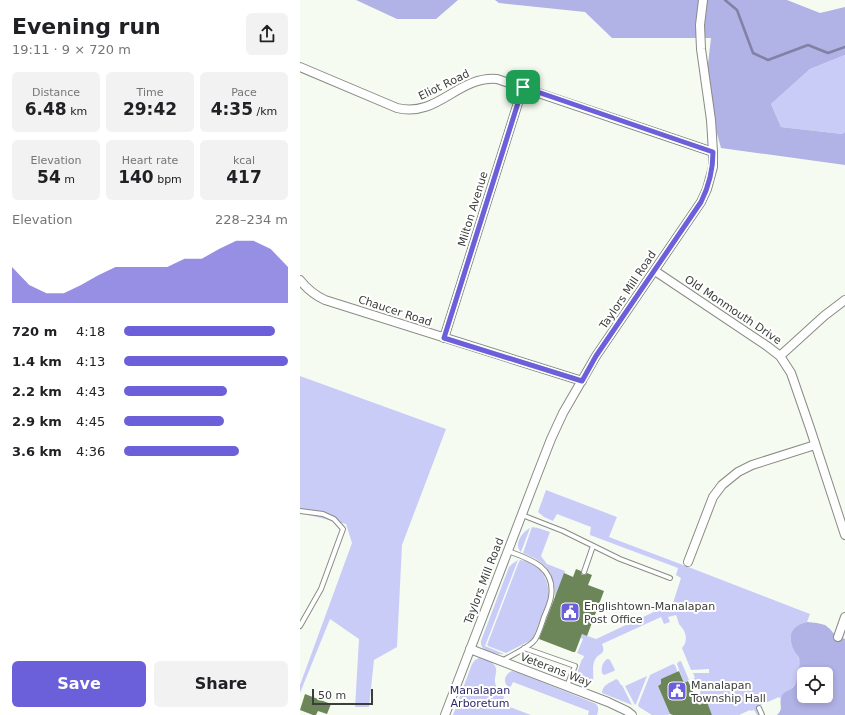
<!DOCTYPE html>
<html lang="en">
<head>
<meta charset="utf-8">
<style>
  :root { --surface:#fff; --page:#f2f2f2; --text:#202124; --muted:#757577; --accent:#6b60d9 }
  body { margin:0; font-family:"DejaVu Sans",sans-serif; background:var(--page); color:var(--text); height:100vh; display:flex; flex-direction:column; font-size:15px; white-space:nowrap }
  * { box-sizing:border-box; margin:0 }
  p { font-size:13px; color:var(--muted) }
  .icon { flex:none; width:22px; height:22px; fill:none; stroke:currentColor; stroke-width:2; stroke-linecap:round; stroke-linejoin:round }
  .map { position:relative; flex:1; overflow:hidden }
  .drawer { display:flex; flex-direction:column; background:var(--surface); width:300px }
  .drawer>* { flex:none }
  .controls { position:absolute; left:497px; top:667px; display:grid; gap:8px }
  .controls a { display:grid; place-items:center; width:36px; height:36px; border-radius:6px; background:var(--surface); box-shadow:0 2px 6px #0003; font-size:20px }
  .scale { position:absolute; left:12px; bottom:10px; width:61px; box-sizing:border-box; padding-left:4px; border:2px solid #3b3e3a; border-top:0; font-size:11px; line-height:14px; white-space:nowrap; color:#3b3e3a; -webkit-text-stroke:3px #fff; paint-order:stroke }
  .pin { position:absolute; display:grid; place-items:center; width:34px; height:34px; color:#fff; margin:-17px; border-radius:8px; box-shadow:0 2px 6px #0006 }
  .round { display:grid; place-items:center; flex:none; width:42px; height:42px; border-radius:6px; background:var(--page) }
  .head { display:flex; align-items:center; justify-content:space-between; height:68px; padding:0 12px }
  h1 { font-size:22px; font-weight:800; line-height:30px }
  .figures { display:grid; grid-template-columns:repeat(3,1fr); gap:6px; height:68px; padding:4px 12px }
  .figures div { display:grid; align-content:center; border-radius:6px; background:var(--page); text-align:center }
  .figures b { font-size:17px; font-weight:800 }
  .figures small { font-size:11px; font-weight:400 }
  .figures p { font-size:11px }
  .chart { height:112px; padding:8px 12px }
  .chart p { display:flex; justify-content:space-between }
  .chart svg { width:100%; height:72px; margin-top:4px; fill:var(--accent); opacity:.7 }
  .action { display:flex; gap:8px; margin-top:auto; padding:8px 12px }
  .action a { flex:1; height:46px; border-radius:6px; background:var(--accent); color:#fff; font-size:16px; font-weight:800; line-height:46px; text-align:center }
  .action a+a { background:var(--page); color:var(--text) }
  ul { padding:0 12px; list-style:none; font-size:13px }
  li { display:grid; grid-template-columns:64px 48px 1fr; align-items:center; height:30px }
  li i { height:10px; border-radius:5px; background:var(--accent) }
  main { display:flex; flex:1; min-height:0 }
  .map>svg:first-child { display:block }
  .green { fill:#caccf8 }
  .forest { fill:#b1b2e5; fill-rule:evenodd }
  .lines { fill:none; stroke-linecap:round; stroke-linejoin:round }
  .stream { stroke:#8081a3; stroke-width:2.5 }
  .building { fill:#6d8659 }
  .service-casing { stroke:#878c84; stroke-width:6 }
  .minor-casing { stroke:#878c84; stroke-width:10 }
  .service { stroke:#fff; stroke-width:4 }
  .minor { stroke:#fff; stroke-width:8 }
  .route-casing { stroke:#fff; stroke-width:8 }
  .route { stroke:#6b60d9; stroke-width:5 }
  .labels { text-anchor:middle; dominant-baseline:central; stroke-width:4; stroke-linejoin:round; paint-order:stroke }
  .street-label { font-size:11px; fill:#3b3e3a; stroke:#fff }
  .poi-label { font-size:11px; fill:#3b3e3a; stroke:#fff; text-anchor:start }
  .park-label { font-size:11px; fill:#302b67; stroke:#fff }
</style>
</head>
<body>
<main>
<section class="drawer">
<div class="head"><div><h1>Evening run</h1><p>19:11 · 9 × 720 m</p></div><a class="round"><svg class="icon" aria-label="share" viewBox="0 0 24 24"><path d="M12 15V3M7 8l5-5 5 5M5 13v7h14v-7"/></svg></a></div>
<div class="figures">
<div><p>Distance</p><b>6.48<small> km</small></b></div>
<div><p>Time</p><b>29:42</b></div>
<div><p>Pace</p><b>4:35<small> /km</small></b></div>
</div>
<div class="figures">
<div><p>Elevation</p><b>54<small> m</small></b></div>
<div><p>Heart rate</p><b>140<small> bpm</small></b></div>
<div><p>kcal</p><b>417</b></div>
</div>
<div class="chart"><p><span>Elevation</span>228–234 m</p>
<svg viewBox="0 0 160 44" preserveAspectRatio="none"><path d="M0 44V22L10 33L20 38L30 38L40 33L50 27L60 22L70 22L80 22L90 22L100 17L110 17L120 11L130 6L140 6L150 11L160 22V44z"/></svg>
</div>
<ul>
<li><b>720 m</b>4:18<i style="width:92%"></i></li>
<li><b>1.4 km</b>4:13<i style="width:100%"></i></li>
<li><b>2.2 km</b>4:43<i style="width:63%"></i></li>
<li><b>2.9 km</b>4:45<i style="width:61%"></i></li>
<li><b>3.6 km</b>4:36<i style="width:70%"></i></li>
</ul>
<div class="action"><a>Save</a><a>Share</a></div>
</section>
<div class="map">
<svg width="545" height="715" viewBox="0 0 545 715">
  <rect width="100%" height="100%" fill="#f6fbf2"/>
  <!-- green -->
  <g class="green">
    <polygon points="545,55 545,132 542,134 481,127 471,104 510,69"/>
    <polygon points="0,376 146,429 102,545 97,647 74,660 69,707 55,707 59,639 30,619 0,693 0,685 52,543 46,524 0,513"/>
    <path d="M246,490L317,517L309,537L391,568L510,614L507,622C500,624 498,625 494,630C485,642 496,648 499,659C500,664 499,670 498,675C497,679 495,686 491,689C487,693 483,693 480,699L479,697L456,707L460,715H457L454,710L451,711L450,710L439,715H412L407,703L399,705L395,697L400,694L401,688C400,684 397,682 393,682L392,679L395,678L393,673H409V669L391,670L382,648C387,643 387,635 383,629C382,627 380,626 379,624C378,621 377,617 376,615L368,617L370,622L364,624L361,617L302,644C307,656 297,652 294,662C292,668 294,675 293,681L285,685L275,679L282,659H283L284,656L277,653L283,639L281,638L282,634L296,639L373,603L381,578L376,575L378,568L290,535V533L291,527L257,514L253,521L244,517L238,512Z"/>
    <path d="M232,527L238,528L250,532L241,556L247,564L265,571L255,598C255,572 246,562 223,553Z"/>
    <path d="M230,528L221,552C213,545 222,532 230,528Z"/>
    <path d="M218,560L185,646L204,654C199,655 187,652 183,648C181,646 181,644 181,641L209,567L212,564Z"/>
    <path d="M220,560C239,561 249,579 249,596L233,639L206,653L188,646L187,645L218,564Z"/>
    <path d="M179,658C187,659 198,663 196,673C195,678 194,682 196,686C198,691 202,693 204,697L202,704L231,715H153L172,664L175,660Z"/>
    <path d="M307,659H308L310,660L315,670L314,671L304,675L302,673C301,668 302,663 307,659Z"/>
    <polygon points="381,661 389,680 384,683 377,664 378,662"/>
    <polygon points="373,664 375,665 377,670 377,672 364,683 358,686 370,714 368,715 352,715 339,707 338,705 350,675"/>
    <path d="M212,671L217,672L294,703C299,705 299,710 297,715H288L289,711L213,682L210,688C202,684 204,674 212,671Z"/>
    <polygon points="347,676 336,704 335,705 325,686"/>
    <path d="M316,679L318,680L321,685H322L332,705L302,693C302,685 310,683 316,679Z"/>
  </g>
  <!-- forest -->
  <g class="forest">
    <polygon points="56,0 158,0 136,19 97,19"/>
    <polygon points="195,0 487,0 520,13 545,7 545,55 510,69 471,104 481,127 542,134 545,132 545,165 421,148 405,90 411,38 312,38 285,12 199,3"/>
    <path d="M507,622L517,623L525,625L530,629L535,635L545,639V715H477C484,709 479,705 481,698C482,691 491,691 494,686C496,683 497,679 497,677C499,672 500,663 499,658C498,655 495,653 494,650C487,636 491,626 507,622ZM504,674H526V696H504Z"/>
  </g>
  <g class="lines">
    <!-- stream -->
    <polyline class="stream" points="425,0 437,10 453,53 468,60 508,45 528,53 545,47"/>
  </g>
  <!-- building -->
  <g class="building">
    <polygon points="276,569 281,571 281,573 282,575 285,575 287,573 292,575 288,585 304,591 287,636 282,634 276,650 275,652 273,652 239,639 264,573 273,577"/>
    <polygon points="379,671 384,683 388,681 399,705 407,702 412,715 373,715 370,714 358,686 361,684 361,679"/>
    <polygon points="5,694 31,704 27,714 18,711 16,715 13,715 0,710"/>
  </g>
  <g class="lines">
    <defs>
      <g id="service">
        <polyline points="0,511 23,514 34,519 43,529 21,589 0,626"/>
        <polyline points="222,515 263,531 320,559 370,578"/>
        <polyline points="284,572 293,546"/>
        <polyline points="224,648 275,666 267,686"/>
        <path d="M202,661C212,655 224,650 233,642C238,638 242,623 244,617C247,610 250,603 251,597C256,567 230,559 208,551"/>
        <polyline points="459,708 462,715"/>
      </g>
      <g id="minor">
        <path d="M0,67L97,108C138,118 157,76 197,79L413,152"/>
        <polyline points="355,271 467,346 480,356 491,373 510,428 545,535"/>
        <path d="M0,280C7,289 14,295 25,300L282,381"/>
        <polyline points="144,338 223,87"/>
        <polyline points="480,356 524,316 545,300"/>
        <polyline points="388,562 413,497 422,485 438,472 452,465 515,445"/>
        <polyline points="538,637 545,617"/>
        <polyline points="170,649 308,702 327,711 332,715"/>
        <polyline points="145,715 237,475 251,439 263,413 296,356 401,202 407,189 413,167 413,152 411,120 401,49 400,25 403,0"/>
      </g>
    </defs>
    <!-- service casing -->
    <use href="#service" class="service-casing"/>
    <!-- minor casing -->
    <use href="#minor" class="minor-casing"/>
    <!-- service -->
    <use href="#service" class="service"/>
    <!-- minor -->
    <use href="#minor" class="minor"/>
  </g>
  <g class="lines">
    <defs>
      <path id="route" d="M223,87L413,152C413,170 409,186 401,202L296,356L282,381L144,338Z"/>
    </defs>
    <!-- route casing -->
    <use href="#route" class="route-casing"/>
    <!-- route -->
    <use href="#route" class="route"/>
  </g>
  <!-- icons -->
  <defs>
    <symbol id="civic-square" viewBox="-11 -11 22 22"><rect x="-9" y="-9" width="18" height="18" rx="4" fill="#6b60d9" stroke="#fff"/><path d="M-.6-6.5H3V-4.5H.6V-3L4-1V1h2V6H-6V1h2V-1L-.6-3ZM-1.2 2.5V6h2.4V2.5Z" fill="#fff"/></symbol>
  </defs>
  <g fill-rule="evenodd">
    <use href="#civic-square" x="259" y="601" width="22" height="22"/>
    <use href="#civic-square" x="366" y="680" width="22" height="22"/>
  </g>
  <g class="labels">
    <!-- street labels -->
    <g class="street-label">
      <text transform="translate(144 85) rotate(-26)">Eliot Road</text>
      <text transform="translate(173 209) rotate(-73)">Milton Avenue</text>
      <text transform="translate(328 290) rotate(-56)">Taylors Mill Road</text>
      <text transform="translate(433 310) rotate(34)">Old Monmouth Drive</text>
      <text transform="translate(95 311) rotate(18)">Chaucer Road</text>
      <text transform="translate(184 581) rotate(-69)">Taylors Mill Road</text>
      <text transform="translate(256 670) rotate(21)">Veterans Way</text>
    </g>
    <!-- poi labels -->
    <g class="poi-label">
      <text x="284" y="606">Englishtown-Manalapan<tspan x="284" dy="13">Post Office</tspan></text>
      <text x="391" y="685">Manalapan<tspan x="391" dy="13">Township Hall</tspan></text>
    </g>
    <!-- park labels -->
    <g class="park-label">
      <text x="180" y="690">Manalapan<tspan x="180" dy="13">Arboretum</tspan></text>
    </g>
  </g>
</svg>
<div class="controls">
<a><svg class="icon" aria-label="locate" viewBox="0 0 24 24"><circle cx="12" cy="12" r="6"/><path d="M12 2v4M12 18v4M2 12h4M18 12h4"/></svg></a>
</div>
<div class="scale">50 m</div>
<div class="pin" style="left:223px;top:87px;background:#1e9e55"><svg class="icon" aria-label="arrive" viewBox="0 0 24 24"><path d="M6 21V4h12l-3 4 3 4H6"/></svg></div>
</div>
</main>
</body>
</html>
